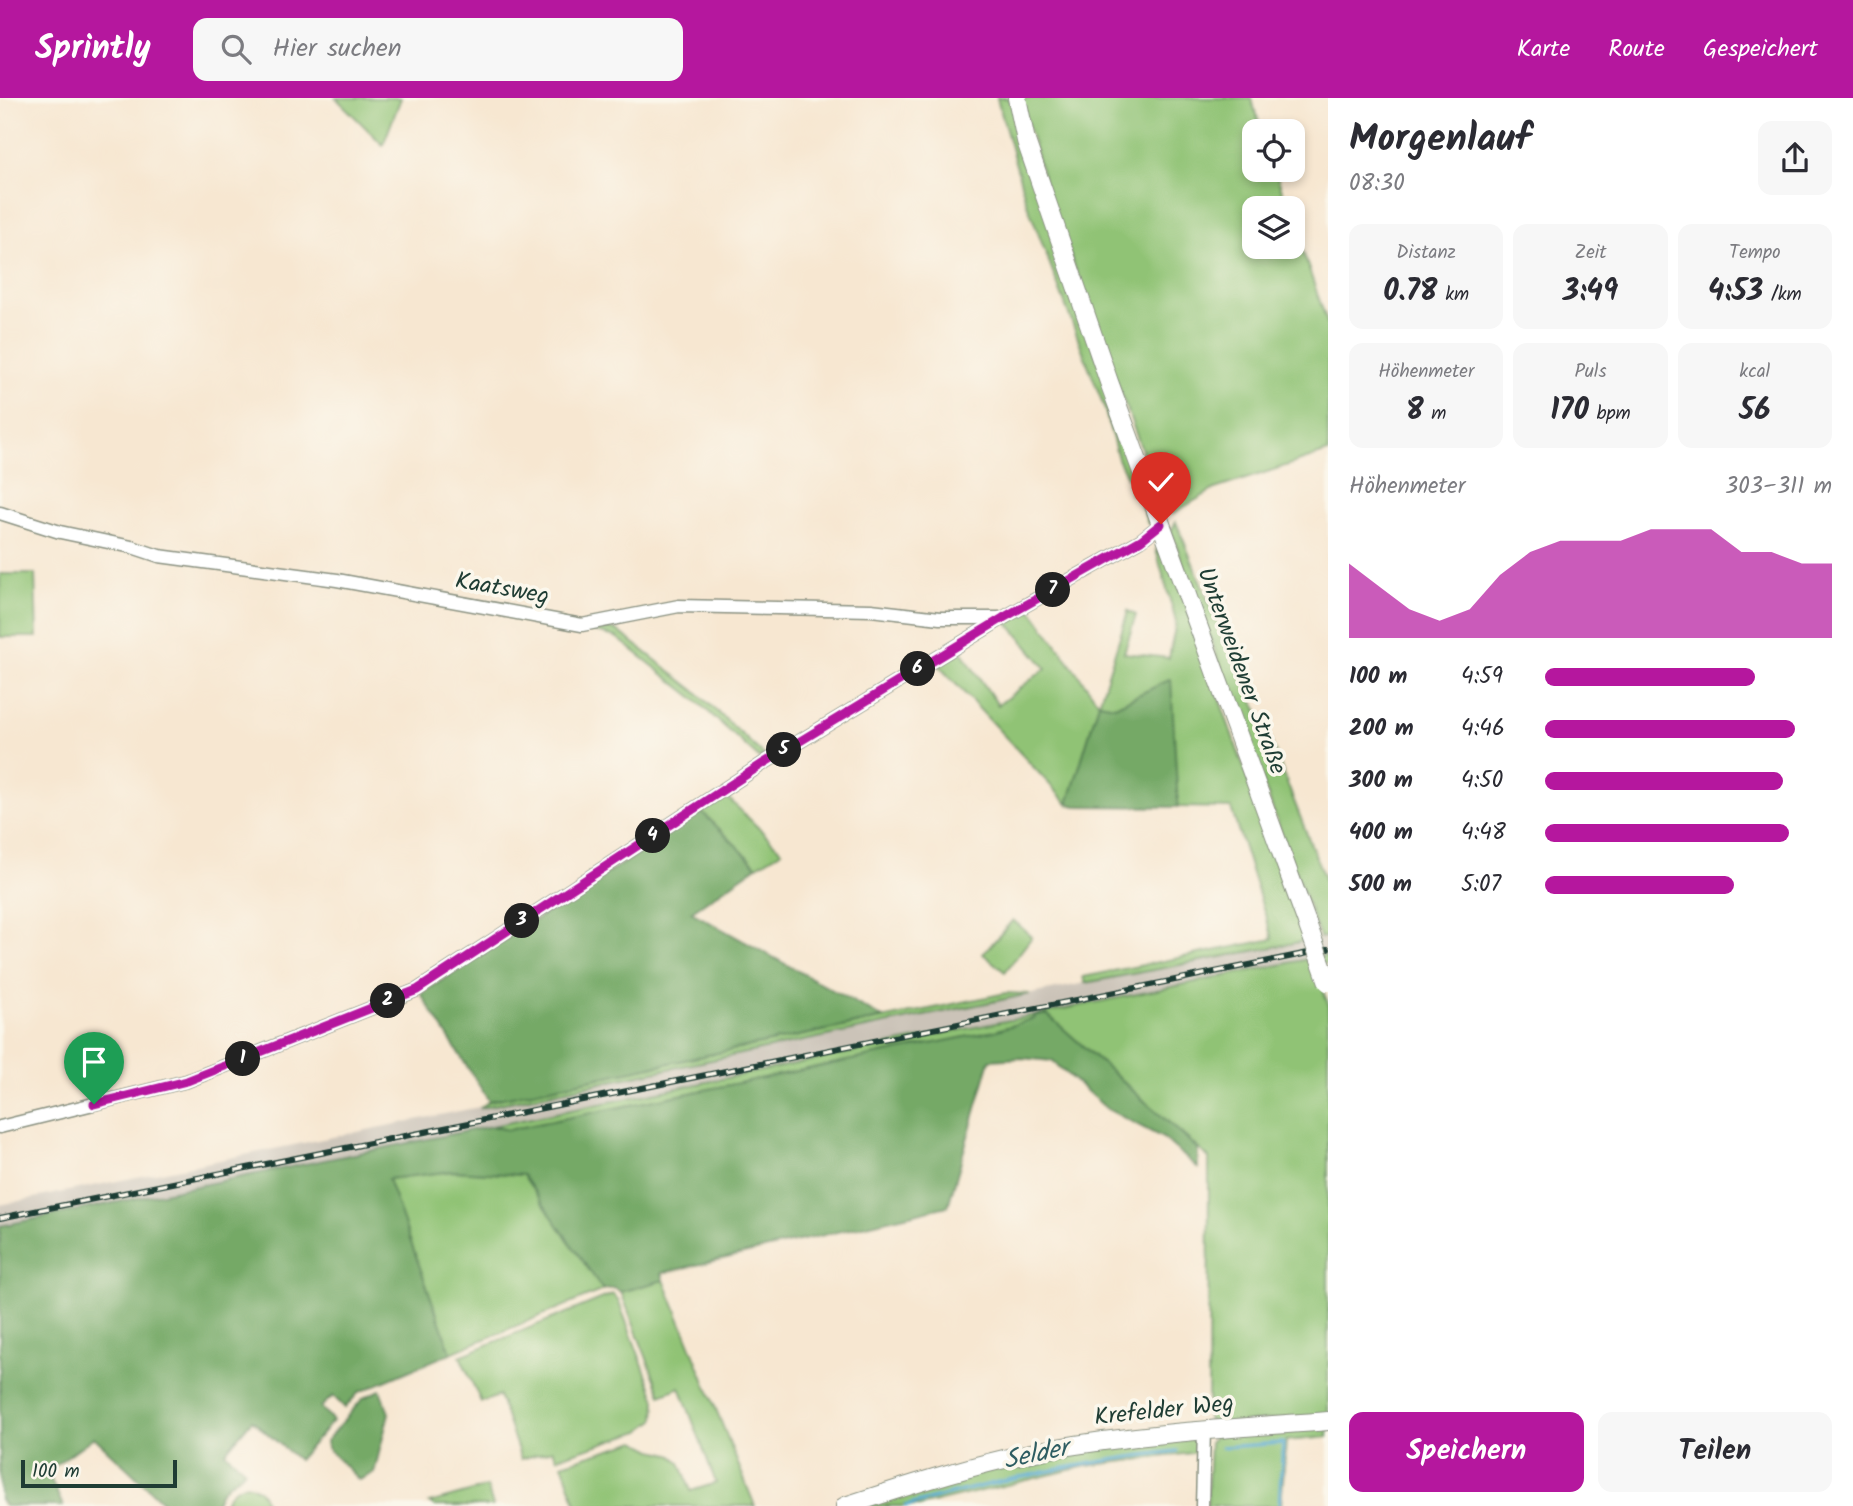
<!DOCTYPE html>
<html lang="de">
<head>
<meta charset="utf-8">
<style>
  :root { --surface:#fff; --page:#f7f7f7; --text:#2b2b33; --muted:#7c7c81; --accent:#b5179e }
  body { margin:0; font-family:Kalam,sans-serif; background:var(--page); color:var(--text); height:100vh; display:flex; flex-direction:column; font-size:26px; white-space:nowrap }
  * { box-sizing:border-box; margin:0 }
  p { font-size:23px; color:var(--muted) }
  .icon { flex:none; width:38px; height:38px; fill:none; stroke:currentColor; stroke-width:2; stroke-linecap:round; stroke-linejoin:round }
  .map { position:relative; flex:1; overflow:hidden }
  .drawer { display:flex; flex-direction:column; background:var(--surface); width:525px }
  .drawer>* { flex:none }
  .buttons { position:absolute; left:1242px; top:21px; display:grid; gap:14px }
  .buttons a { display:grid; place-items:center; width:63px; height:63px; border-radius:14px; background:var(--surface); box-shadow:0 4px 10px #0003; font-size:35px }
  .scale { position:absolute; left:21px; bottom:18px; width:156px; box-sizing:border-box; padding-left:7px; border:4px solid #1f3d34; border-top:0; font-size:19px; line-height:24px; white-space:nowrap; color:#1f3d34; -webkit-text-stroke:5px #fbf7ec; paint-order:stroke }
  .pin { position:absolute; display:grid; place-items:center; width:60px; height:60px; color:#fff; margin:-72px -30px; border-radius:50% 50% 50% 0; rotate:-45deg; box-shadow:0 0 7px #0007 }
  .pin .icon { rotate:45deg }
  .km { position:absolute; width:35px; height:35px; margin:-18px; border-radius:50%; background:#222; color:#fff; font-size:19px; line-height:35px; text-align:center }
  .round { display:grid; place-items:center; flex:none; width:74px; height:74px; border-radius:14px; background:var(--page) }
  .head { display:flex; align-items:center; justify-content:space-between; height:119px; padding:0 21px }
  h1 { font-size:38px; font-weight:800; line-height:52px }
  .figures { display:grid; grid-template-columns:repeat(3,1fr); gap:10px; height:119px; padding:7px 21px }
  .figures div { display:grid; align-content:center; border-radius:14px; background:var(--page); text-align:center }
  .figures b { font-size:30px; font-weight:800 }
  .figures small { font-size:19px; font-weight:400 }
  .figures p { font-size:19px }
  .chart { height:196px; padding:14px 21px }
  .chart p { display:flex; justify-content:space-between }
  .chart svg { width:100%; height:126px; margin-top:7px; fill:var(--accent); opacity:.7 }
  .button { display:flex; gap:14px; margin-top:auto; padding:14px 21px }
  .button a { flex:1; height:80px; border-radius:14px; background:var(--accent); color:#fff; font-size:28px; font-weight:800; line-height:80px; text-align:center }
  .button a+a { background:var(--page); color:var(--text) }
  ul { padding:0 21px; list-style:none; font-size:23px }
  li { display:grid; grid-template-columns:112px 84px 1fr; align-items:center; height:52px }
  li i { height:18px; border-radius:9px; background:var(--accent) }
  header { display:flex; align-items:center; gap:42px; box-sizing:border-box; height:98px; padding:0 35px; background:var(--accent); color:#fff }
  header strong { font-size:33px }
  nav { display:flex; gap:38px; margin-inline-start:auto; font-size:24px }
  .search { width:490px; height:63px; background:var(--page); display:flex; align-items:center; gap:18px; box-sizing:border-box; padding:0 24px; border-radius:14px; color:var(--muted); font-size:26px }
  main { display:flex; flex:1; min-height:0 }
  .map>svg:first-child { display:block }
  .industrial { fill:#cbc3b8 }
  .green { fill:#90c374; stroke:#588054; stroke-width:2 }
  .forest { fill:#74a966; stroke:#4a734d; stroke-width:2 }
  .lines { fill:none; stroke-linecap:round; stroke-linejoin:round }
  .stream { stroke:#52a7ce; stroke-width:3.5 }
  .street-casing { stroke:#8b9282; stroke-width:15 }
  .secondary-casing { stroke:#8b9282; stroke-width:20 }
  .street { stroke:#fff; stroke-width:12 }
  .secondary { stroke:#fff; stroke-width:18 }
  .rail-casing { stroke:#1f3d34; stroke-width:6 }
  .rail { stroke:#fbf7ec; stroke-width:3.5; stroke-dasharray:10; stroke-linecap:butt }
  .secondary-bridge-casing { stroke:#8b9282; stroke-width:20; stroke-linecap:butt }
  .secondary-bridge { stroke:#fff; stroke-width:18 }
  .route-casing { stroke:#fff; stroke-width:14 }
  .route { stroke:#b5179e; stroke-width:9 }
  .labels { text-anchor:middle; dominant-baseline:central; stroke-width:7; stroke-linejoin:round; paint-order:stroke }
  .street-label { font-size:24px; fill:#1f3d34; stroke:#fbf7ec }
  .water-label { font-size:26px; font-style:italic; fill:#2e5d62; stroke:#fbf7ec }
</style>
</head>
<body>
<header>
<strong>Sprintly</strong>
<div class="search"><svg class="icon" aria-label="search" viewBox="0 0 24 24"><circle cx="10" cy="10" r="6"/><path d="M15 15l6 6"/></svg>Hier suchen</div>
<nav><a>Karte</a><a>Route</a><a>Gespeichert</a></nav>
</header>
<main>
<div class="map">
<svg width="1328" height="1408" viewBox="0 0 1328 1408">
  <rect width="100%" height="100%" fill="#fbf7ec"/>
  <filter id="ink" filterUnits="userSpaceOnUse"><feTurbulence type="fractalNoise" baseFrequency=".0143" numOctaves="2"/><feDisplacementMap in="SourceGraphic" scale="14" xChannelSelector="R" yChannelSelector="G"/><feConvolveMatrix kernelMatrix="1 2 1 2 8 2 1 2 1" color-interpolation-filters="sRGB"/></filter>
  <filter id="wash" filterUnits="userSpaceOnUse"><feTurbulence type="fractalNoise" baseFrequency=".00686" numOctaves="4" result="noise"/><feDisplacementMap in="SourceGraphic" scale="28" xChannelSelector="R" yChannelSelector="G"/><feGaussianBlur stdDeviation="1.57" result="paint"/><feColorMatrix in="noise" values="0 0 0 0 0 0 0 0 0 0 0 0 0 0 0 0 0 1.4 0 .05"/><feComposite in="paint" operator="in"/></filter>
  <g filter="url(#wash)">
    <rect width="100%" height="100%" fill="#f7e7d1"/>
    <!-- industrial -->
    <polygon class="industrial" points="1328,838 1328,857 0,1128 0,1107 1085,885"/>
    <!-- green -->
    <g class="green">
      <polygon points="336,0 401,0 383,47"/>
      <polygon points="997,0 1009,0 1153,424 1148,426 1137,396 1131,396 1129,383 1118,361 1104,309 1026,103"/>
      <polygon points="1020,0 1251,0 1262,33 1255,33 1255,72 1275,72 1288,110 1255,110 1255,149 1293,149 1293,125 1328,227 1328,354 1215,391 1172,416 1165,415 1048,96"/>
      <polygon points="1176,424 1213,514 1267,634 1328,790 1328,838 1320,840 1171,433"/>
      <polygon points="1156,452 1170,461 1305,843 1085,885 1083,879 1273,841 1231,710 1178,709 1170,582 1115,608 1099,605 1068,706 938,567 961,553 998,607 1046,570 1008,525 1031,511 1099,605 1128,513 1136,517 1124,555 1169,560 1176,524"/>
      <polygon points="0,476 35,476 37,539 0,539"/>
      <polygon points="601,530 617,532 694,592 765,658 760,661 691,598 616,539 592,533"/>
      <polygon points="726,698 782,753 757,768 702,714"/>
      <polygon points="1013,822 1032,839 1005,874 983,856"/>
      <polygon points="1328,857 1328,865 1314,868 1328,906 1328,1317 1211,1327 1208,1320 1209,1060 1048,917 995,933 508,1032 492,1028"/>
      <polygon points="1006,895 1030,896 480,1010 489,1003"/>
      <polygon points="453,1073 524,1077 603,1192 451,1255 387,1081"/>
      <polygon points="664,1182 755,1408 577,1408 562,1366 636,1343 653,1352 670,1356 680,1364 691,1393 716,1385 680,1289 661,1297 621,1194"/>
      <polygon points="613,1196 618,1202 656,1302 655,1322 640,1333 557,1360 553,1352 521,1361 499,1298 481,1304 460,1258"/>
      <polygon points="1328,1328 1328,1339 1286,1343 1281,1408 1207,1408 1210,1344 1216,1337"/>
      <polygon points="1192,1340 1199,1346 1199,1354 1086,1368 919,1408 862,1408 934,1385 1068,1354"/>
      <path d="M246,1386C257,1389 261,1392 265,1403L262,1408H224C227,1396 234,1390 246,1386Z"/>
      <polygon points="487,1389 493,1408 434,1408 429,1405"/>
    </g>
    <!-- forest -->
    <g class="forest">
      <polygon points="1171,581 1178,709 1076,708 1068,706 1099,605 1115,608"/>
      <polygon points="702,714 757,768 691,814 883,920 489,1003 421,896"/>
      <path d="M1033,917H1048L1198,1051V1070L1163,1040L1107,1011L1052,963L1022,960L990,962L948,1108L662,1175L664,1182L621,1194L614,1190L603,1192L523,1077L453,1073L388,1081L451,1255L359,1294L345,1310L333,1298L321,1309L333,1323L298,1362L252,1322L225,1354L245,1372C232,1387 221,1385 215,1408H167L94,1339L47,1373L63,1408H4L0,1401V1128L492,1028L508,1032L994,933L1035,920Z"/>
      <polygon points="380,1292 389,1315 374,1375 359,1382 327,1350 326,1343 363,1300"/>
    </g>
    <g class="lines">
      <!-- stream -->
      <g class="stream">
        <polyline points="1222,1349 1283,1345 1279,1408"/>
        <path d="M906,1408C995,1383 1084,1363 1177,1353"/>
      </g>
    </g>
  </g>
  <g filter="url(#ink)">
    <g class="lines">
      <defs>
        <g id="street">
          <polyline points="0,415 60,434 132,449 159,458 337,482 582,527 679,508 871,512 940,520 1003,520"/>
          <polyline points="0,1029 187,983 417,892 764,665 1003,520 1141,442 1161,426"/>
          <polyline points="1202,1408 1204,1332"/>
        </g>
        <g id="secondary">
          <polyline points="1017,0 1026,43 1109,284 1307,825"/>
          <path d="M845,1408C913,1386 981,1364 1051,1351C1142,1335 1236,1330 1328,1323"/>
        </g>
      </defs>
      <!-- street casing -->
      <use href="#street" class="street-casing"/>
      <!-- secondary casing -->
      <use href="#secondary" class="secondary-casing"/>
      <!-- street -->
      <use href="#street" class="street"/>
      <!-- secondary -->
      <use href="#secondary" class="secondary"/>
      <defs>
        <polyline id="rail" points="0,1120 1328,851"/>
      </defs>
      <!-- rail casing -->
      <use href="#rail" class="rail-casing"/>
      <!-- rail -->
      <use href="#rail" class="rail"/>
      <defs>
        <polyline id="secondary-bridge" points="1307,825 1328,884"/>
      </defs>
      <!-- secondary-bridge casing -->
      <use href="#secondary-bridge" class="secondary-bridge-casing"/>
      <!-- secondary-bridge -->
      <use href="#secondary-bridge" class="secondary-bridge"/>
    </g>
  </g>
  <g class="lines" filter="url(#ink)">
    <defs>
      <polyline id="route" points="94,1006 187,983 417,892 764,665 1003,520 1141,442 1161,426"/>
    </defs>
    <!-- route casing -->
    <use href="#route" class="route-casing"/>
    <!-- route -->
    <use href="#route" class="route"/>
  </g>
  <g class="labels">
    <!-- street labels -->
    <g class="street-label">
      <text transform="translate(502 491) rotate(10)">Kaatsweg</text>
      <text transform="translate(1241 573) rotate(70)">Unterweidener Straße</text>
      <text transform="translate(1164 1313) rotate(-6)">Krefelder Weg</text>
    </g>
    <!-- water labels -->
    <g class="water-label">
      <text transform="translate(1036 1357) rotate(-12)">Selder</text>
    </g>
  </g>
</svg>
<div class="buttons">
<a><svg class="icon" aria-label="locate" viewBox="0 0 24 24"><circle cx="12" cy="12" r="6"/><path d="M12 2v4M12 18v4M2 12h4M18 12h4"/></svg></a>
<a><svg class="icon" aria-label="layers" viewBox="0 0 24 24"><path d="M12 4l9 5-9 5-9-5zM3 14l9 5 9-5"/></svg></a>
</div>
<div class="scale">100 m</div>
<div class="pin" style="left:94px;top:1006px;background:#1e9e55"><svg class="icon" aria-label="arrive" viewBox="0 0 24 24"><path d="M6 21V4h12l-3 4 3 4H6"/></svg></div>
<div class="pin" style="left:1161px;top:426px;background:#d93025"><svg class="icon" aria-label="check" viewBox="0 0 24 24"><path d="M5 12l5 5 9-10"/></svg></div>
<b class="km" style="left:243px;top:961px">1</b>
<b class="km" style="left:388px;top:903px">2</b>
<b class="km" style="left:522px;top:823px">3</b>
<b class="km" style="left:653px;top:738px">4</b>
<b class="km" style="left:784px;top:652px">5</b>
<b class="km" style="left:918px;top:571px">6</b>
<b class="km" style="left:1053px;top:492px">7</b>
</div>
<section class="drawer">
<div class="head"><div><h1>Morgenlauf</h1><p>08:30</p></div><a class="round"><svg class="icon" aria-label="share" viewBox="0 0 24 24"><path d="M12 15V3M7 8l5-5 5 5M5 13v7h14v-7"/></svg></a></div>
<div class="figures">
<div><p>Distanz</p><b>0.78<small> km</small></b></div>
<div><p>Zeit</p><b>3:49</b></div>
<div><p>Tempo</p><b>4:53<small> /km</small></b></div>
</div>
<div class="figures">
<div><p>Höhenmeter</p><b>8<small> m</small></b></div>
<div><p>Puls</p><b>170<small> bpm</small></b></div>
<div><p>kcal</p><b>56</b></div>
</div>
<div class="chart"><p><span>Höhenmeter</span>303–311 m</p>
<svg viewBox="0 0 160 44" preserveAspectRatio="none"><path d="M0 44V18L10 26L20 34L30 38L40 34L50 22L60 14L70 10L80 10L90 10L100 6L110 6L120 6L130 14L140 14L150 18L160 18V44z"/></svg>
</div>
<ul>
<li><b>100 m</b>4:59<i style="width:73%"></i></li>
<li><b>200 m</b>4:46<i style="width:87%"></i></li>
<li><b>300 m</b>4:50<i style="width:83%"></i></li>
<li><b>400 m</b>4:48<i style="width:85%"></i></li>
<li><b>500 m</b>5:07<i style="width:66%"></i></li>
</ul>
<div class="button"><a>Speichern</a><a>Teilen</a></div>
</section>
</main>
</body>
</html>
